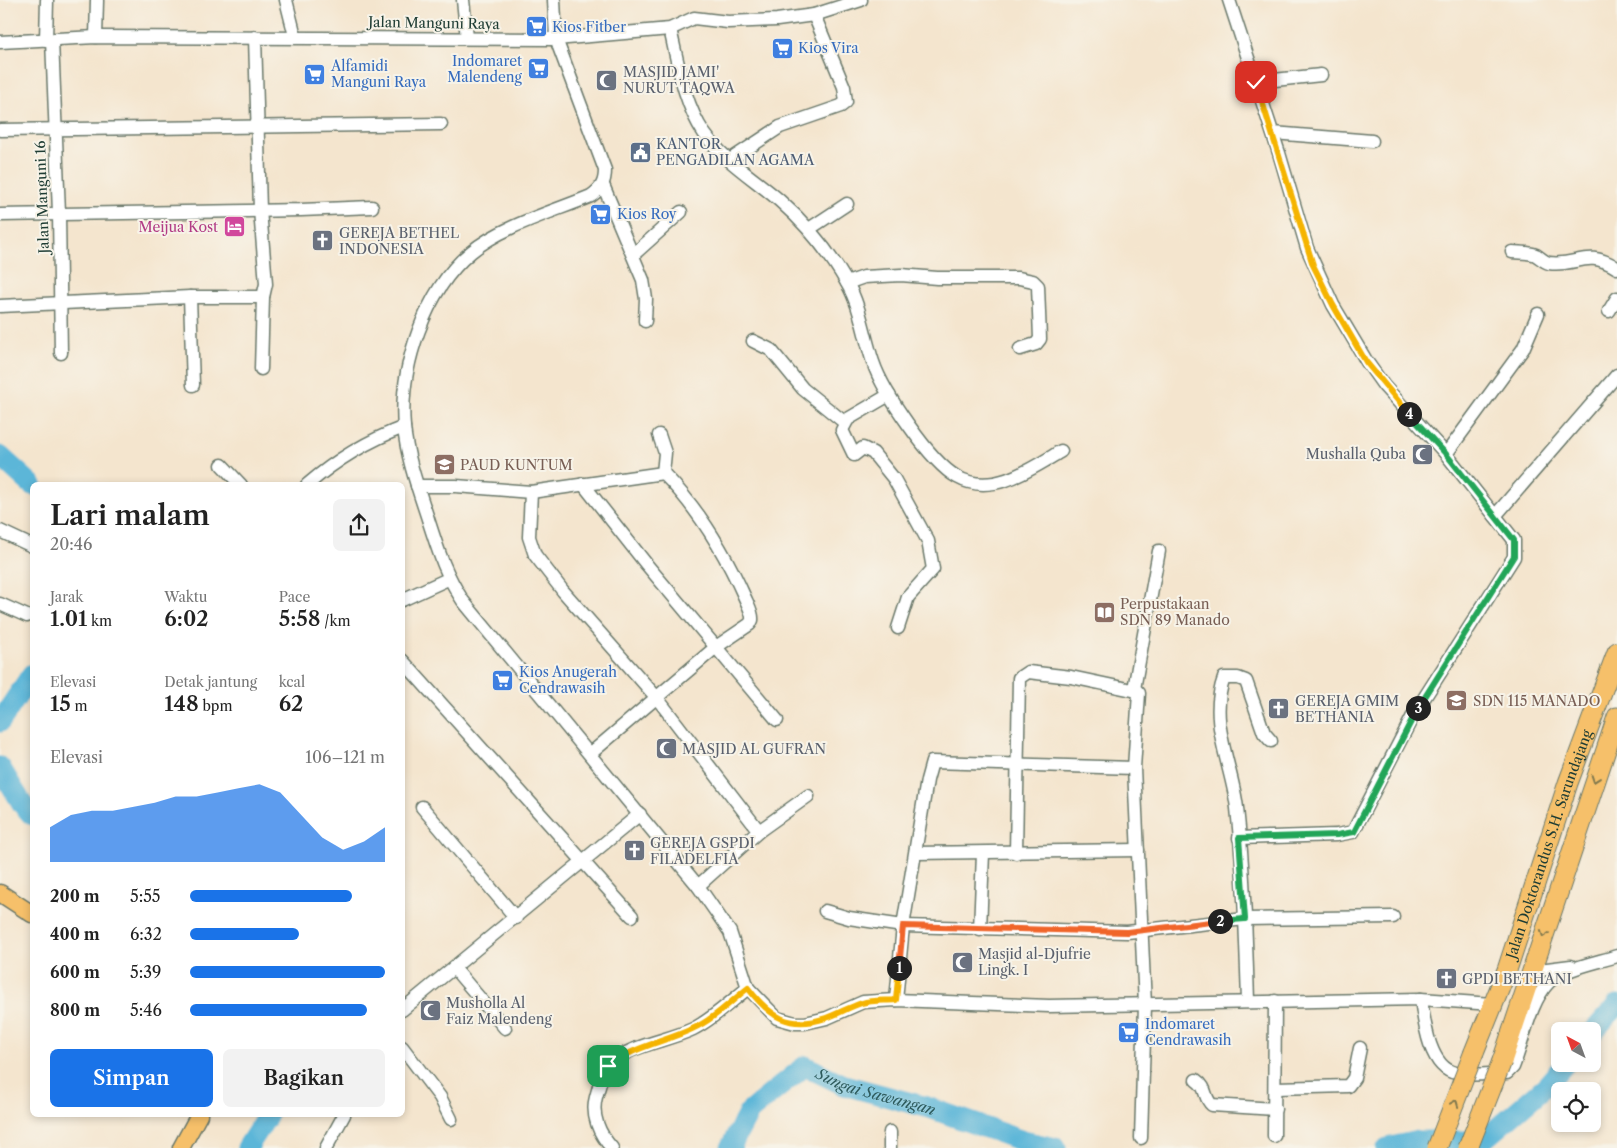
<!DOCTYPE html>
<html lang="id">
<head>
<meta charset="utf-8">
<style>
  :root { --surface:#fff; --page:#f2f2f2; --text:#222; --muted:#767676; --accent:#1a73e8 }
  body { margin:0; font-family:"Libre Caslon Text",serif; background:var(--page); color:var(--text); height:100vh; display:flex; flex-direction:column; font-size:19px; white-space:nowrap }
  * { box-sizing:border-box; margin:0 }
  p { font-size:16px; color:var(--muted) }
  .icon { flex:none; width:28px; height:28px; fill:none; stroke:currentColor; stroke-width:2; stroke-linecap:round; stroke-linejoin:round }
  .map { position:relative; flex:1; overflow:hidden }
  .sheet { position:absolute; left:30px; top:482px; width:375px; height:635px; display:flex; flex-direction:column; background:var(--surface); border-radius:8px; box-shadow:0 2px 8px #0003 }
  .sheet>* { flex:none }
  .needle { width:32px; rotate:319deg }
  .fabs { position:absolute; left:1551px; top:1022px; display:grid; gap:10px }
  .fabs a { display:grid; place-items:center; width:50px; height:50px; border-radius:8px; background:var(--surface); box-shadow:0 2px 8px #0003; font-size:25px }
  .pin { position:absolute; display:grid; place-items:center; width:42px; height:42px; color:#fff; margin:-21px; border-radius:10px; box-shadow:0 2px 8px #0006 }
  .km { position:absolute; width:25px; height:25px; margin:-12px; border-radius:50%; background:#222; color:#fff; font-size:14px; line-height:25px; text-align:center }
  .round { display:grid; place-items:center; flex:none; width:52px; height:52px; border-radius:8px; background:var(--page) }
  .overview { display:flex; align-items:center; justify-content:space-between; height:85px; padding:0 20px }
  h1 { font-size:28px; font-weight:600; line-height:38px }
  .metrics { display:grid; grid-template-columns:repeat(3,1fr); gap:8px; height:85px; padding:5px 20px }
  .metrics div { display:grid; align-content:center }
  .metrics b { font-size:21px; font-weight:600 }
  .metrics small { font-size:14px; font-weight:400 }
  .metrics p { font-size:14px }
  .chart { height:140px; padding:10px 20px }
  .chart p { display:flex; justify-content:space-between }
  .chart svg { width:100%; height:90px; margin-top:5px; fill:var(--accent); opacity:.7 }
  .primary-button { display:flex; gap:10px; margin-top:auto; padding:10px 20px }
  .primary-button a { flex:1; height:58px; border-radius:8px; background:var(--accent); color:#fff; font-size:20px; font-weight:600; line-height:58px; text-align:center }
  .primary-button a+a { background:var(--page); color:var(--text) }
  ul { padding:0 20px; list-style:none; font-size:16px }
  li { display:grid; grid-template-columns:80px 60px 1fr; align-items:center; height:38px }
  li i { height:12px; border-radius:6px; background:var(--accent) }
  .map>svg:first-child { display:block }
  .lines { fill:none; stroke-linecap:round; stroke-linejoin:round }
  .river { stroke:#5bb6d8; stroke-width:21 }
  .minor-casing { stroke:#6a786a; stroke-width:15 }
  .major-casing { stroke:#6a786a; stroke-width:19 }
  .highway-casing { stroke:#6a786a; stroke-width:21 }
  .minor { stroke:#fff; stroke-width:12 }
  .major { stroke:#f6c06b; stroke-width:16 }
  .highway { stroke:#f6c06b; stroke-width:19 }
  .highway-bridge-casing { stroke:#6a786a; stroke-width:21; stroke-linecap:butt }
  .highway-bridge { stroke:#f6c06b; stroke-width:19 }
  .oneway { stroke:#80784d }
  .split-1-casing { stroke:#fff; stroke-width:10 }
  .split-2-casing { stroke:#fff; stroke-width:10 }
  .split-3-casing { stroke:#fff; stroke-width:10 }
  .split-4-casing { stroke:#fff; stroke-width:10 }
  .split-5-casing { stroke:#fff; stroke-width:10 }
  .split-1 { stroke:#f5b400; stroke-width:6 }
  .split-2 { stroke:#f0652b; stroke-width:6 }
  .split-3 { stroke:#22a559; stroke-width:6 }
  .split-4 { stroke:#22a559; stroke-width:6 }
  .split-5 { stroke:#f5b400; stroke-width:6 }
  .labels { text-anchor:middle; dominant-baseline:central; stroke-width:4; stroke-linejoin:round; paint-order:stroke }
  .street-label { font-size:14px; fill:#1f3d34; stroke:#f7f3e8 }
  .shop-label { font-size:14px; fill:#366cbe; stroke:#f7f3e8; text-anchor:start }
  .worship-label { font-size:14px; fill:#5b616d; stroke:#f7f3e8; text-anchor:start }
  .service-label { font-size:14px; fill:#4e5e75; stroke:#f7f3e8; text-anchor:start }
  .hotel-label { font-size:14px; fill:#b23c85; stroke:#f7f3e8; text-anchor:end }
  .education-label { font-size:14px; fill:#785e54; stroke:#f7f3e8; text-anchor:start }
  .water-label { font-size:15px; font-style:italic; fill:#2e5b5d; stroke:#f7f3e8 }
</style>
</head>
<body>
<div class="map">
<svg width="1617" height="1148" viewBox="0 0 1617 1148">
  <rect width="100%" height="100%" fill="#f7f3e8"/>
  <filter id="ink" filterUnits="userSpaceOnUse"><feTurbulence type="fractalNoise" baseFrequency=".02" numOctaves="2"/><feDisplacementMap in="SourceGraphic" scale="10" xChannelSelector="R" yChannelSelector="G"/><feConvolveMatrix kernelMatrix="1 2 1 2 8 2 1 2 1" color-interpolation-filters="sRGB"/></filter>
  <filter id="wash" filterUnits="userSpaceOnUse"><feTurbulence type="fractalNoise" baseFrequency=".0096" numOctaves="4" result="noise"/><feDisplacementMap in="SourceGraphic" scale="20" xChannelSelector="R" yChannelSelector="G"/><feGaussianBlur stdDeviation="1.12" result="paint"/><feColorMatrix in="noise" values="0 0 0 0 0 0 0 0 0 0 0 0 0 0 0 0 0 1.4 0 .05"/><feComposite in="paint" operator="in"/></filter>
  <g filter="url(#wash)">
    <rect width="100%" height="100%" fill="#f4e5ce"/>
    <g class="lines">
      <!-- river -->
      <g class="river">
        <polyline points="0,456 32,485"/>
        <polyline points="0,722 32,674"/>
        <polyline points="0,767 23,805 32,815"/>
        <polyline points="1592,1033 1617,1005"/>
        <polyline points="247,1148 268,1115"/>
        <path id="s1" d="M730,1148L749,1112L805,1066L844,1085L930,1108L1023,1141L1056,1148"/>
        <polyline points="1387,1148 1418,1141 1482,1141 1546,1086 1565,1064"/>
      </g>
    </g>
  </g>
  <g filter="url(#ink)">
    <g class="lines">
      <defs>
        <g id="minor">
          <polyline points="286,0 295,36"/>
          <polyline points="463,0 467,38"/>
          <path d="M554,0L556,39L605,170C605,183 601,189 591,196C553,212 502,226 471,252C425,290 399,368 404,427C407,459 419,491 429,522C439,553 445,573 463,601L698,886L730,932L748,988L777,1018L795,1023H805L827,1018L863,1002L896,1000L1049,1006L1421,999L1492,1004"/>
          <polyline points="1229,0 1279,153 1307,248 1333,305 1367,362 1384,386 1446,454 1514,540 1514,557 1414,714 1353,832 1337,835 1239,838"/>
          <path d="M670,29C678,63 684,104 704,133C724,161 755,179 780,201C806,224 830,253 847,283C861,307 864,336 873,362C883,392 930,462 957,477C992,497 1031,469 1061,451"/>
          <polyline points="96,37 97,0"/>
          <polyline points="255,37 260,210 266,284 263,297 261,369"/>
          <polyline points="46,40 47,0"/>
          <polyline points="52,40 59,213 61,353"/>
          <polyline points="0,42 96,37 556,39 670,29 694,18 728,22 777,20 814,15 861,0"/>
          <polyline points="1256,82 1321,75"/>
          <polyline points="0,130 441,124"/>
          <polyline points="1273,133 1372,141"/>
          <polyline points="730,160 780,127 841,106 846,102 844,87 814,15"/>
          <polyline points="603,185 643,280 646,299 645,321"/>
          <polyline points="0,215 301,210 372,207"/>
          <polyline points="809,229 847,204"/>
          <path d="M1512,252C1520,253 1528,252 1536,255C1541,258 1544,262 1549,263C1578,267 1586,248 1617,268"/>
          <polyline points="633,255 681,212"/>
          <polyline points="847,283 864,277 901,275 937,278 1019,278 1033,281 1038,286 1040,339 1036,344 1020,349"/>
          <polyline points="190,297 193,385"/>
          <polyline points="0,306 190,297 263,297"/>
          <polyline points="1609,311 1617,298"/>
          <polyline points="753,341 771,350 803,389 844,422"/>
          <polyline points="889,395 848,419 842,430 854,455 863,448 873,453 894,479 928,541 933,569 908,597 898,628"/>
          <polyline points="659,435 665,453 663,473"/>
          <polyline points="1446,454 1523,349 1538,314"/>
          <polyline points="222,465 241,485"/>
          <polyline points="583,484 647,565 777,720"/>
          <path d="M307,485C337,459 367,441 404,427"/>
          <polyline points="417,486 456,486 531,492 663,473"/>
          <polyline points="531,492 529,537 535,555 563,591 657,698 759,831 698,886"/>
          <polyline points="1495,516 1617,375"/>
          <polyline points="0,531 32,546"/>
          <polyline points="402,600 448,579"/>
          <polyline points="0,604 27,616"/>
          <polyline points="402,660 632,916"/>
          <polyline points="1134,689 1159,551"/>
          <path d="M590,754L716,647L750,624L752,620C753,613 748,605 745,598C725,553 698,508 663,473"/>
          <polyline points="422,807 516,918"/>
          <polyline points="759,831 808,796"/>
          <polyline points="916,853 1138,850"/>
          <polyline points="1016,853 1019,678 1028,672 1071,677 1137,691 1139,693 1134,768 1145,1005 1141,1138"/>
          <polyline points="825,911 849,918 903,926 1127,932 1245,919 1393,917"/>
          <polyline points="980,930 983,853"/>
          <polyline points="454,968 505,1028"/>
          <polyline points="1531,971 1571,966"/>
          <path d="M1421,999C1424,1021 1429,1068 1456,1073C1471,1077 1491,1073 1507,1073L1513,1067C1523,1042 1530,1001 1549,982C1562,969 1599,962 1617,956"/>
          <polyline points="896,1000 903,926 927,780 932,762 1134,768"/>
          <path d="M1248,1001C1246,937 1244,872 1237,808C1232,765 1208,721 1224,678H1238L1246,681L1264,733L1271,741"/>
          <polyline points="402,1010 640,814"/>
          <polyline points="402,1047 440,1097 451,1119"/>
          <path d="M1196,1080C1208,1088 1203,1097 1212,1105L1275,1109"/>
          <polyline points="1276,1088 1348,1086 1354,1078 1360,1048"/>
          <polyline points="890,1132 890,1148"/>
          <polyline points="1274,1136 1275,1001"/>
          <polyline points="326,1148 344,1115"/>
          <path d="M612,1148C599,1134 591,1115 596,1097C599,1087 602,1072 609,1065C628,1045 668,1041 693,1029C713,1019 730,1002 748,988"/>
        </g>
        <g id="major">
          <polyline points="0,893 32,914"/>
          <polyline points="181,1148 199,1115"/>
        </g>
        <g id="highway">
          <path id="s2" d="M1474,1052L1507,970L1568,783L1617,652"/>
          <polyline points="1502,1061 1617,717"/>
        </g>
      </defs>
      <!-- minor casing -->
      <use href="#minor" class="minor-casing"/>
      <!-- major casing -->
      <use href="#major" class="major-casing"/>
      <!-- highway casing -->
      <use href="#highway" class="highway-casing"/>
      <!-- minor -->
      <use href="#minor" class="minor"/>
      <!-- major -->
      <use href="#major" class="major"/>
      <!-- highway -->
      <use href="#highway" class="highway"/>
      <defs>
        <g id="highway-bridge">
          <polyline points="1437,1148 1474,1052"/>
          <polyline points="1468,1148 1502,1061"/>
        </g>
      </defs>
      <!-- highway-bridge casing -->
      <use href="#highway-bridge" class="highway-bridge-casing"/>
      <!-- highway-bridge -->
      <use href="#highway-bridge" class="highway-bridge"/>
    </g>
    <!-- one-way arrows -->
    <defs><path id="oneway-chevron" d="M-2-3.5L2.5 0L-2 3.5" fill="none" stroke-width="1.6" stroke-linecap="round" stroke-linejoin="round" transform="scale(1.25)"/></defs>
    <g class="oneway">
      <use href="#oneway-chevron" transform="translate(1595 779) rotate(109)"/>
      <use href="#oneway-chevron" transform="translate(1544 934) rotate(108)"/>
      <use href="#oneway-chevron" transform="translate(1455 1103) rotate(-68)"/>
    </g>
  </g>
  <g class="lines" filter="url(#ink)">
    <defs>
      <path id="split-1" d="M608,1066C633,1047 664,1042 692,1029C713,1020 730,1002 748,988C770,1017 789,1030 826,1018C838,1014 849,1007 862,1003C872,1000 885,1001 896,1000L899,968"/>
      <polyline id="split-2" points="899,968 903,926 1127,932 1220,921"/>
      <polyline id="split-3" points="1220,921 1245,919 1239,838 1337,835 1354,832 1418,708"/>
      <polyline id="split-4" points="1409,414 1446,454 1514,540 1514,556 1418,708"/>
      <polyline id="split-5" points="1256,82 1313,265 1333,305 1366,362 1409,414"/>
    </defs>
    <!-- split-1 casing -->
    <use href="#split-1" class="split-1-casing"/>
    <!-- split-2 casing -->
    <use href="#split-2" class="split-2-casing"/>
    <!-- split-3 casing -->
    <use href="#split-3" class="split-3-casing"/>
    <!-- split-4 casing -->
    <use href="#split-4" class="split-4-casing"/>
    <!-- split-5 casing -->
    <use href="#split-5" class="split-5-casing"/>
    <!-- split-1 -->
    <use href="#split-1" class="split-1"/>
    <!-- split-2 -->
    <use href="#split-2" class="split-2"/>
    <!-- split-3 -->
    <use href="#split-3" class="split-3"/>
    <!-- split-4 -->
    <use href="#split-4" class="split-4"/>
    <!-- split-5 -->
    <use href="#split-5" class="split-5"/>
  </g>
  <!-- icons -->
  <defs>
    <symbol id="supermarket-square" viewBox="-11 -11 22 22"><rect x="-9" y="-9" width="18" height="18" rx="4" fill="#3f7fe0" stroke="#f7f3e8"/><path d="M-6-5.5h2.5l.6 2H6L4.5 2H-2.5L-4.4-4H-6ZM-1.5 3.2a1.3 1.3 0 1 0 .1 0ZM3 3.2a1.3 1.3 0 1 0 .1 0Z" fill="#fff"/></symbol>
    <symbol id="mosque-square" viewBox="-11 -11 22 22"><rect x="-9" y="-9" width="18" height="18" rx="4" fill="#6b7280" stroke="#f7f3e8"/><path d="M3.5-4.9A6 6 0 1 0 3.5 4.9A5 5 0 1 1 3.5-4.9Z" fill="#fff"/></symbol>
    <symbol id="civic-square" viewBox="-11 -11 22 22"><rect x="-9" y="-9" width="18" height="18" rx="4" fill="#5c6f8a" stroke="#f7f3e8"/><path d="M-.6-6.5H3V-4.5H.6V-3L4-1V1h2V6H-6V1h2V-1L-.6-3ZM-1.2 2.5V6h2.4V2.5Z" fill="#fff"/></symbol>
    <symbol id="hotel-square" viewBox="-11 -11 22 22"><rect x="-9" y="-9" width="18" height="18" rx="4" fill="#d1479c" stroke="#f7f3e8"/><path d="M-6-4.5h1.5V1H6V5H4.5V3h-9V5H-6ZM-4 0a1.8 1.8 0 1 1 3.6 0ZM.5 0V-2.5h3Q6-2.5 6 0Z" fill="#fff"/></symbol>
    <symbol id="church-square" viewBox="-11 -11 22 22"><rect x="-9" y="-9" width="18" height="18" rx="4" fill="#6b7280" stroke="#f7f3e8"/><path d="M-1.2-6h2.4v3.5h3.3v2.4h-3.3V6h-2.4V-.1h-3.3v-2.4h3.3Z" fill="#fff"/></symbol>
    <symbol id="school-square" viewBox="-11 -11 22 22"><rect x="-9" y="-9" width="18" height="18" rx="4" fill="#8d6e63" stroke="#f7f3e8"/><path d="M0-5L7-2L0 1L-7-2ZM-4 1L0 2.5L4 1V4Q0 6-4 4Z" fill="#fff"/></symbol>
    <symbol id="library-square" viewBox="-11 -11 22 22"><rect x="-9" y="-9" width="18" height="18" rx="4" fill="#8d6e63" stroke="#f7f3e8"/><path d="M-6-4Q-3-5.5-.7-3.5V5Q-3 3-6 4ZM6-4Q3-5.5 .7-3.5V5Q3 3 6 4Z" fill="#fff"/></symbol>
  </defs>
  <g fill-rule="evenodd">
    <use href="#supermarket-square" x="524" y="14" width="25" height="25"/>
    <use href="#supermarket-square" x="770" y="36" width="25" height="25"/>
    <use href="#supermarket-square" x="526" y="56" width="25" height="25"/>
    <use href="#supermarket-square" x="302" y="62" width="25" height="25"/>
    <use href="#mosque-square" x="594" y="68" width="25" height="25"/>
    <use href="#civic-square" x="628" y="140" width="25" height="25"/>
    <use href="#supermarket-square" x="588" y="202" width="25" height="25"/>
    <use href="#hotel-square" x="222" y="214" width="25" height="25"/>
    <use href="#church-square" x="310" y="228" width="25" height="25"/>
    <use href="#mosque-square" x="1410" y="442" width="25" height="25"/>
    <use href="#school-square" x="432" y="452" width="25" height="25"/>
    <use href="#library-square" x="1092" y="600" width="25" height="25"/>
    <use href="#supermarket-square" x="490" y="668" width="25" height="25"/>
    <use href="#school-square" x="1444" y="688" width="25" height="25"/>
    <use href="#church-square" x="1266" y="696" width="25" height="25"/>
    <use href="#mosque-square" x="654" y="736" width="25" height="25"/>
    <use href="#church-square" x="622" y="838" width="25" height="25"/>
    <use href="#mosque-square" x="950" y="950" width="25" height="25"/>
    <use href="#church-square" x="1434" y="966" width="25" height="25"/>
    <use href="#mosque-square" x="418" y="998" width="25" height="25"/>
    <use href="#supermarket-square" x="1116" y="1020" width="25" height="25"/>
  </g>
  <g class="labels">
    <!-- street labels -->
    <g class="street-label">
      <text transform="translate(434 23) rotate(1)">Jalan Manguni Raya</text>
      <text transform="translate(42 197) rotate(-92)">Jalan Manguni 16</text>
      <text stroke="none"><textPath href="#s2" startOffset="221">Jalan Doktorandus S.H. Sarundajang</textPath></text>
    </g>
    <!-- shop labels -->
    <g class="shop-label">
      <text x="552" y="27">Kios Fitber</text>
      <text x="798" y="48">Kios Vira</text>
      <text x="522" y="61" text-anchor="end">Indomaret<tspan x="522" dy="16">Malendeng</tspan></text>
      <text x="331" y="66">Alfamidi<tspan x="331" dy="16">Manguni Raya</tspan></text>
      <text x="617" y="214">Kios Roy</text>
      <text x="519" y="672">Kios Anugerah<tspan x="519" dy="16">Cendrawasih</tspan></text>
      <text x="1145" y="1024">Indomaret<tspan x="1145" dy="16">Cendrawasih</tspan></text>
    </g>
    <!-- worship labels -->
    <g class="worship-label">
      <text x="623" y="72">MASJID JAMI'<tspan x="623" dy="16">NURUT TAQWA</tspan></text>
      <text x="339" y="233">GEREJA BETHEL<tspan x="339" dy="16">INDONESIA</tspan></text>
      <text x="1406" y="454" text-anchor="end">Mushalla Quba</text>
      <text x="1295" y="701">GEREJA GMIM<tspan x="1295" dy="16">BETHANIA</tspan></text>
      <text x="682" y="749">MASJID AL GUFRAN</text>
      <text x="650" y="843">GEREJA GSPDI<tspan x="650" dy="16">FILADELFIA</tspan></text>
      <text x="978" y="954">Masjid al-Djufrie<tspan x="978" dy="16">Lingk. I</tspan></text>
      <text x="1462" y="979">GPDI BETHANI</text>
      <text x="446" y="1003">Musholla Al<tspan x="446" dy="16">Faiz Malendeng</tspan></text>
    </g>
    <!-- service labels -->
    <g class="service-label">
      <text x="656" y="144">KANTOR<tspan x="656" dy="16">PENGADILAN AGAMA</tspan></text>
    </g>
    <!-- hotel labels -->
    <g class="hotel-label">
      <text x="218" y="227">Meijua Kost</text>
    </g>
    <!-- education labels -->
    <g class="education-label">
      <text x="460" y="465">PAUD KUNTUM</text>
      <text x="1120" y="604">Perpustakaan<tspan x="1120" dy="16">SDN 89 Manado</tspan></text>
      <text x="1473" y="701">SDN 115 MANADO</text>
    </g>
    <!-- water labels -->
    <g class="water-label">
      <text stroke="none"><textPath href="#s1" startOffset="189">Sungai Sawangan</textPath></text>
    </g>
  </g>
</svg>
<div class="fabs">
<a><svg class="needle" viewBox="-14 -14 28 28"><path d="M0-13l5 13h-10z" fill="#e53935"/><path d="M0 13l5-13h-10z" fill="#767676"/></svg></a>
<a><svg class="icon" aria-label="locate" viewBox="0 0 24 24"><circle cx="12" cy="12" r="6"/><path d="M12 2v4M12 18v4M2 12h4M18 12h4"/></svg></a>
</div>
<div class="pin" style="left:608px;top:1066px;background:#1e9e55"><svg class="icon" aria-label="arrive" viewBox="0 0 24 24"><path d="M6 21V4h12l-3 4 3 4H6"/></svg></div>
<div class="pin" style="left:1256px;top:82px;background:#d93025"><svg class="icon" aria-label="check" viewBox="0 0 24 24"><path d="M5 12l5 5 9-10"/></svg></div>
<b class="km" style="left:899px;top:968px">1</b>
<b class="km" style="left:1220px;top:921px">2</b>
<b class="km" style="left:1418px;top:708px">3</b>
<b class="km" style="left:1409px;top:414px">4</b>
<section class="sheet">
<div class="overview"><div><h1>Lari malam</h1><p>20:46</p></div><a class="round"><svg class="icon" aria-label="share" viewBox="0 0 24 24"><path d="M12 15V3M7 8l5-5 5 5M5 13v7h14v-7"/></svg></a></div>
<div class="metrics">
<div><p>Jarak</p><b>1.01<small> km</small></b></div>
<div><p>Waktu</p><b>6:02</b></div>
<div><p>Pace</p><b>5:58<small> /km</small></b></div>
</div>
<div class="metrics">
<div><p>Elevasi</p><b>15<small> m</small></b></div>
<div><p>Detak jantung</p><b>148<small> bpm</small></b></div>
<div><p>kcal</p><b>62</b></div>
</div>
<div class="chart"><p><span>Elevasi</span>106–121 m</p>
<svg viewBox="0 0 160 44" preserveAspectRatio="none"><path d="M0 44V27L10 21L20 19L30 19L40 17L50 15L60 12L70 12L80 10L90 8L100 6L110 10L120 21L130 32L140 38L150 34L160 27V44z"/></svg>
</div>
<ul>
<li><b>200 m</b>5:55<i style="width:83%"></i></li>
<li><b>400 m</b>6:32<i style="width:56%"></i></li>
<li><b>600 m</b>5:39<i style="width:100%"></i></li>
<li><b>800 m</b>5:46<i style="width:91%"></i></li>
</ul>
<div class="primary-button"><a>Simpan</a><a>Bagikan</a></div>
</section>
</div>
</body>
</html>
